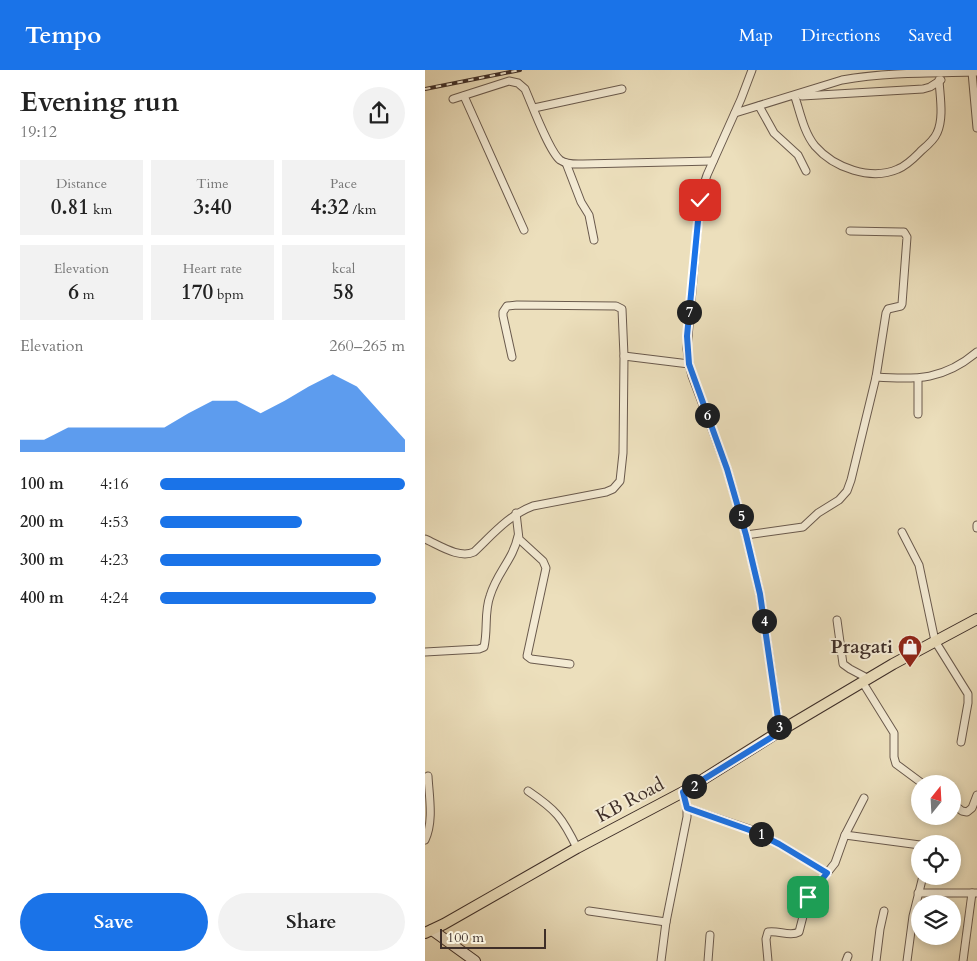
<!DOCTYPE html>
<html lang="en">
<head>
<meta charset="utf-8">
<style>
  :root { --surface:#fff; --page:#f2f2f2; --text:#222; --muted:#767676; --accent:#1a73e8 }
  body { margin:0; font-family:Cardo,serif; background:var(--page); color:var(--text); height:100vh; display:flex; flex-direction:column; font-size:19px; white-space:nowrap }
  * { box-sizing:border-box; margin:0 }
  p { font-size:16px; color:var(--muted) }
  .icon { flex:none; width:28px; height:28px; fill:none; stroke:currentColor; stroke-width:2; stroke-linecap:round; stroke-linejoin:round }
  .map { position:relative; flex:1; overflow:hidden }
  .panel { display:flex; flex-direction:column; background:var(--surface); width:425px }
  .panel>* { flex:none }
  .needle { width:32px; rotate:18deg }
  .tools { position:absolute; left:486px; top:705px; display:grid; gap:10px }
  .tools a { display:grid; place-items:center; width:50px; height:50px; border-radius:50%; background:var(--surface); box-shadow:0 2px 8px #0003; font-size:25px }
  .scale { position:absolute; left:15px; bottom:12px; width:106px; box-sizing:border-box; padding-left:5px; border:2px solid #3e2e28; border-top:0; font-size:14px; line-height:18px; white-space:nowrap; color:#3e2e28; -webkit-text-stroke:4px #f3ead3; paint-order:stroke }
  .pin { position:absolute; display:grid; place-items:center; width:42px; height:42px; color:#fff; margin:-21px; border-radius:10px; box-shadow:0 2px 8px #0006 }
  .km { position:absolute; width:25px; height:25px; margin:-12px; border-radius:50%; background:#222; color:#fff; font-size:14px; line-height:25px; text-align:center }
  .round { display:grid; place-items:center; flex:none; width:52px; height:52px; border-radius:26px; background:var(--page) }
  .overview { display:flex; align-items:center; justify-content:space-between; height:85px; padding:0 20px }
  h1 { font-size:28px; font-weight:700; line-height:38px }
  .metrics { display:grid; grid-template-columns:repeat(3,1fr); gap:8px; height:85px; padding:5px 20px }
  .metrics div { display:grid; align-content:center; border-radius:0px; background:var(--page); text-align:center }
  .metrics b { font-size:21px; font-weight:700 }
  .metrics small { font-size:14px; font-weight:400 }
  .metrics p { font-size:14px }
  .chart { height:140px; padding:10px 20px }
  .chart p { display:flex; justify-content:space-between }
  .chart svg { width:100%; height:90px; margin-top:5px; fill:var(--accent); opacity:.7 }
  .action { display:flex; gap:10px; margin-top:auto; padding:10px 20px }
  .action a { flex:1; height:58px; border-radius:30px; background:var(--accent); color:#fff; font-size:20px; font-weight:700; line-height:58px; text-align:center }
  .action a+a { background:var(--page); color:var(--text) }
  ul { padding:0 20px; list-style:none; font-size:16px }
  li { display:grid; grid-template-columns:80px 60px 1fr; align-items:center; height:38px }
  li i { height:12px; border-radius:6px; background:var(--accent) }
  header { display:flex; align-items:center; gap:30px; box-sizing:border-box; height:70px; padding:0 25px; background:var(--accent); color:#fff }
  header strong { font-size:24px }
  nav { display:flex; gap:28px; margin-inline-start:auto; font-size:18px }
  main { display:flex; flex:1; min-height:0 }
  .map>svg:first-child { display:block }
  .lines { fill:none; stroke-linecap:round; stroke-linejoin:round }
  .street-casing { stroke:#6a5a4d; stroke-width:9 }
  .secondary-casing { stroke:#3e2e28; stroke-width:12 }
  .primary-casing { stroke:#3e2e28; stroke-width:12 }
  .street { stroke:#f3ead3; stroke-width:7 }
  .secondary { stroke:#f3ead3; stroke-width:10 }
  .primary { stroke:#ecdfbc; stroke-width:10 }
  .rail-casing { stroke:#3e2e28; stroke-width:4 }
  .rail { stroke:#f3ead3; stroke-width:2; stroke-dasharray:5.5; stroke-linecap:butt }
  .route-casing { stroke:#fff; stroke-width:10 }
  .route { stroke:#1a73e8; stroke-width:6 }
  .labels { text-anchor:middle; dominant-baseline:central; stroke-width:4; stroke-linejoin:round; paint-order:stroke }
  .poi-label { font-size:19px; font-weight:bold; fill:#3e2e28; stroke:#f3ead3; text-anchor:end }
  .street-label { font-size:19px; fill:#3e2e28; stroke:#f3ead3 }
</style>
</head>
<body>
<header>
<strong>Tempo</strong>
<nav><a>Map</a><a>Directions</a><a>Saved</a></nav>
</header>
<main>
<section class="panel">
<div class="overview"><div><h1>Evening run</h1><p>19:12</p></div><a class="round"><svg class="icon" aria-label="share" viewBox="0 0 24 24"><path d="M12 15V3M7 8l5-5 5 5M5 13v7h14v-7"/></svg></a></div>
<div class="metrics">
<div><p>Distance</p><b>0.81<small> km</small></b></div>
<div><p>Time</p><b>3:40</b></div>
<div><p>Pace</p><b>4:32<small> /km</small></b></div>
</div>
<div class="metrics">
<div><p>Elevation</p><b>6<small> m</small></b></div>
<div><p>Heart rate</p><b>170<small> bpm</small></b></div>
<div><p>kcal</p><b>58</b></div>
</div>
<div class="chart"><p><span>Elevation</span>260–265 m</p>
<svg viewBox="0 0 160 44" preserveAspectRatio="none"><path d="M0 44V38L10 38L20 32L30 32L40 32L50 32L60 32L70 25L80 19L90 19L100 25L110 19L120 12L130 6L140 12L150 25L160 38V44z"/></svg>
</div>
<ul>
<li><b>100 m</b>4:16<i style="width:100%"></i></li>
<li><b>200 m</b>4:53<i style="width:58%"></i></li>
<li><b>300 m</b>4:23<i style="width:90%"></i></li>
<li><b>400 m</b>4:24<i style="width:88%"></i></li>
</ul>
<div class="action"><a>Save</a><a>Share</a></div>
</section>
<div class="map">
<svg width="552" height="891" viewBox="0 0 552 891">
  <rect width="100%" height="100%" fill="#ecdfbc"/>
  <filter id="stains"><feTurbulence type="fractalNoise" baseFrequency=".004" numOctaves="4"/><feColorMatrix values="0 0 0 0 .2 0 0 0 0 .09 0 0 0 0 .02 0 0 0 .5 -.17"/></filter>
  <radialGradient id="worn" r=".72"><stop offset=".6" stop-color="#630" stop-opacity="0"/><stop offset="1" stop-color="#630" stop-opacity=".3"/></radialGradient>
  <g class="lines">
    <defs>
      <g id="street">
        <polyline points="327,0 316,29 282,105 277,120 273,150 262,279 264,294 267,306 302,399 321,465 335,524 355,661"/>
        <polyline points="547,2 552,58"/>
        <polyline points="39,26 99,160"/>
        <polyline points="377,26 498,19 505,17 516,10"/>
        <path d="M370,27C375,42 379,63 390,76C409,98 446,111 473,99C483,95 490,87 497,80C503,75 509,70 512,63C519,48 515,27 514,10"/>
        <path d="M28,29L84,11L93,13L100,19C107,35 124,81 135,90C142,95 151,94 158,94L288,91"/>
        <polyline points="334,36 349,63 373,85 381,101"/>
        <polyline points="109,38 197,19"/>
        <path d="M310,43L417,10C461,2 507,3 552,2"/>
        <polyline points="141,93 156,132 164,145 169,170"/>
        <polyline points="199,286 264,294"/>
        <path d="M451,307C492,310 519,310 552,282"/>
        <polyline points="493,309 493,344"/>
        <polyline points="91,443 94,469 118,491 121,498 102,586 106,589 145,594"/>
        <polyline points="552,455 552,458"/>
        <polyline points="477,462 494,495 510,571 543,624 543,633 536,672"/>
        <polyline points="321,465 378,457 393,443 414,430 422,421 426,410 451,307 461,243 463,239 476,236 477,234 482,167 479,162 476,162 425,161"/>
        <path d="M0,469C14,475 34,489 49,482C68,464 84,445 108,436L181,422L188,419L195,411L198,383L199,286L197,239L191,236L92,235L82,236L78,242V246L87,287"/>
        <polyline points="412,550 418,594 425,599 444,609"/>
        <path d="M0,582L54,579L59,577C63,560 59,542 65,526C72,502 88,490 93,466"/>
        <polyline points="438,613 469,663 469,687 471,694 498,714"/>
        <path d="M103,721C131,740 137,747 152,778"/>
        <polyline points="528,734 537,741 542,742 547,738 552,725"/>
        <polyline points="262,738 330,761 354,774 402,803"/>
        <polyline points="420,765 495,775"/>
        <path d="M0,770C9,751 4,726 3,706"/>
        <polyline points="493,823 552,823"/>
        <polyline points="164,841 241,852"/>
        <polyline points="236,891 241,852 262,747 262,738 258,722"/>
        <polyline points="283,891 285,865"/>
        <path d="M343,891L341,869L343,862C353,860 365,867 374,862L383,827L410,793L420,765L439,728"/>
        <polyline points="421,891 423,886"/>
        <polyline points="451,891 455,859 459,841"/>
        <polyline points="482,891 488,846 498,806"/>
        <polyline points="538,891 547,823"/>
      </g>
      <polyline id="secondary" points="7,860 50,891"/>
      <polyline id="primary" points="0,863 19,854 152,778 258,722 355,661 468,594 552,549"/>
    </defs>
    <!-- street casing -->
    <use href="#street" class="street-casing"/>
    <!-- secondary casing -->
    <use href="#secondary" class="secondary-casing"/>
    <!-- primary casing -->
    <use href="#primary" class="primary-casing"/>
    <!-- street -->
    <use href="#street" class="street"/>
    <!-- secondary -->
    <use href="#secondary" class="secondary"/>
    <!-- primary -->
    <use href="#primary" class="primary"/>
    <defs>
      <polyline id="rail" points="0,19 95,0"/>
    </defs>
    <!-- rail casing -->
    <use href="#rail" class="rail-casing"/>
    <!-- rail -->
    <use href="#rail" class="rail"/>
  </g>
  <g class="lines">
    <defs>
      <polyline id="route" points="275,130 262,266 264,294 302,399 321,465 335,524 355,662 258,722 262,738 330,762 354,774 402,803 383,827"/>
    </defs>
    <!-- route casing -->
    <use href="#route" class="route-casing"/>
    <!-- route -->
    <use href="#route" class="route"/>
  </g>
  <!-- icons -->
  <defs>
    <symbol id="shop-pin" viewBox="-11 -11 22 30"><path d="M0 17L-7.5 6A9.5 9.5 0 1 1 7.5 6Z" fill="#8f2418" stroke="#f3ead3"/><path d="M-5-2.5h2.3a2.7 3.5 0 0 1 5.4 0H5L5.5 6h-11ZM-1.5-2.5h3a1.5 2.3 0 0 0-3 0Z" fill="#fff"/></symbol>
  </defs>
  <g fill-rule="evenodd">
    <use href="#shop-pin" x="471" y="563" width="28" height="38"/>
  </g>
  <g class="labels">
    <!-- poi labels -->
    <g class="poi-label">
      <text x="468" y="577">Pragati</text>
    </g>
    <!-- street labels -->
    <g class="street-label">
      <text transform="translate(205 730) rotate(-28)">KB Road</text>
    </g>
  </g>
  <rect width="100%" height="100%" filter="url(#stains)"/>
  <rect width="100%" height="100%" fill="url(#worn)"/>
</svg>
<div class="tools">
<a><svg class="needle" viewBox="-14 -14 28 28"><path d="M0-13l5 13h-10z" fill="#e53935"/><path d="M0 13l5-13h-10z" fill="#767676"/></svg></a>
<a><svg class="icon" aria-label="locate" viewBox="0 0 24 24"><circle cx="12" cy="12" r="6"/><path d="M12 2v4M12 18v4M2 12h4M18 12h4"/></svg></a>
<a><svg class="icon" aria-label="layers" viewBox="0 0 24 24"><path d="M12 4l9 5-9 5-9-5zM3 14l9 5 9-5"/></svg></a>
</div>
<div class="scale">100 m</div>
<div class="pin" style="left:383px;top:827px;background:#1e9e55"><svg class="icon" aria-label="arrive" viewBox="0 0 24 24"><path d="M6 21V4h12l-3 4 3 4H6"/></svg></div>
<div class="pin" style="left:275px;top:130px;background:#d93025"><svg class="icon" aria-label="check" viewBox="0 0 24 24"><path d="M5 12l5 5 9-10"/></svg></div>
<b class="km" style="left:336px;top:764px">1</b>
<b class="km" style="left:269px;top:716px">2</b>
<b class="km" style="left:354px;top:657px">3</b>
<b class="km" style="left:339px;top:551px">4</b>
<b class="km" style="left:316px;top:446px">5</b>
<b class="km" style="left:282px;top:345px">6</b>
<b class="km" style="left:264px;top:242px">7</b>
</div>
</main>
</body>
</html>
